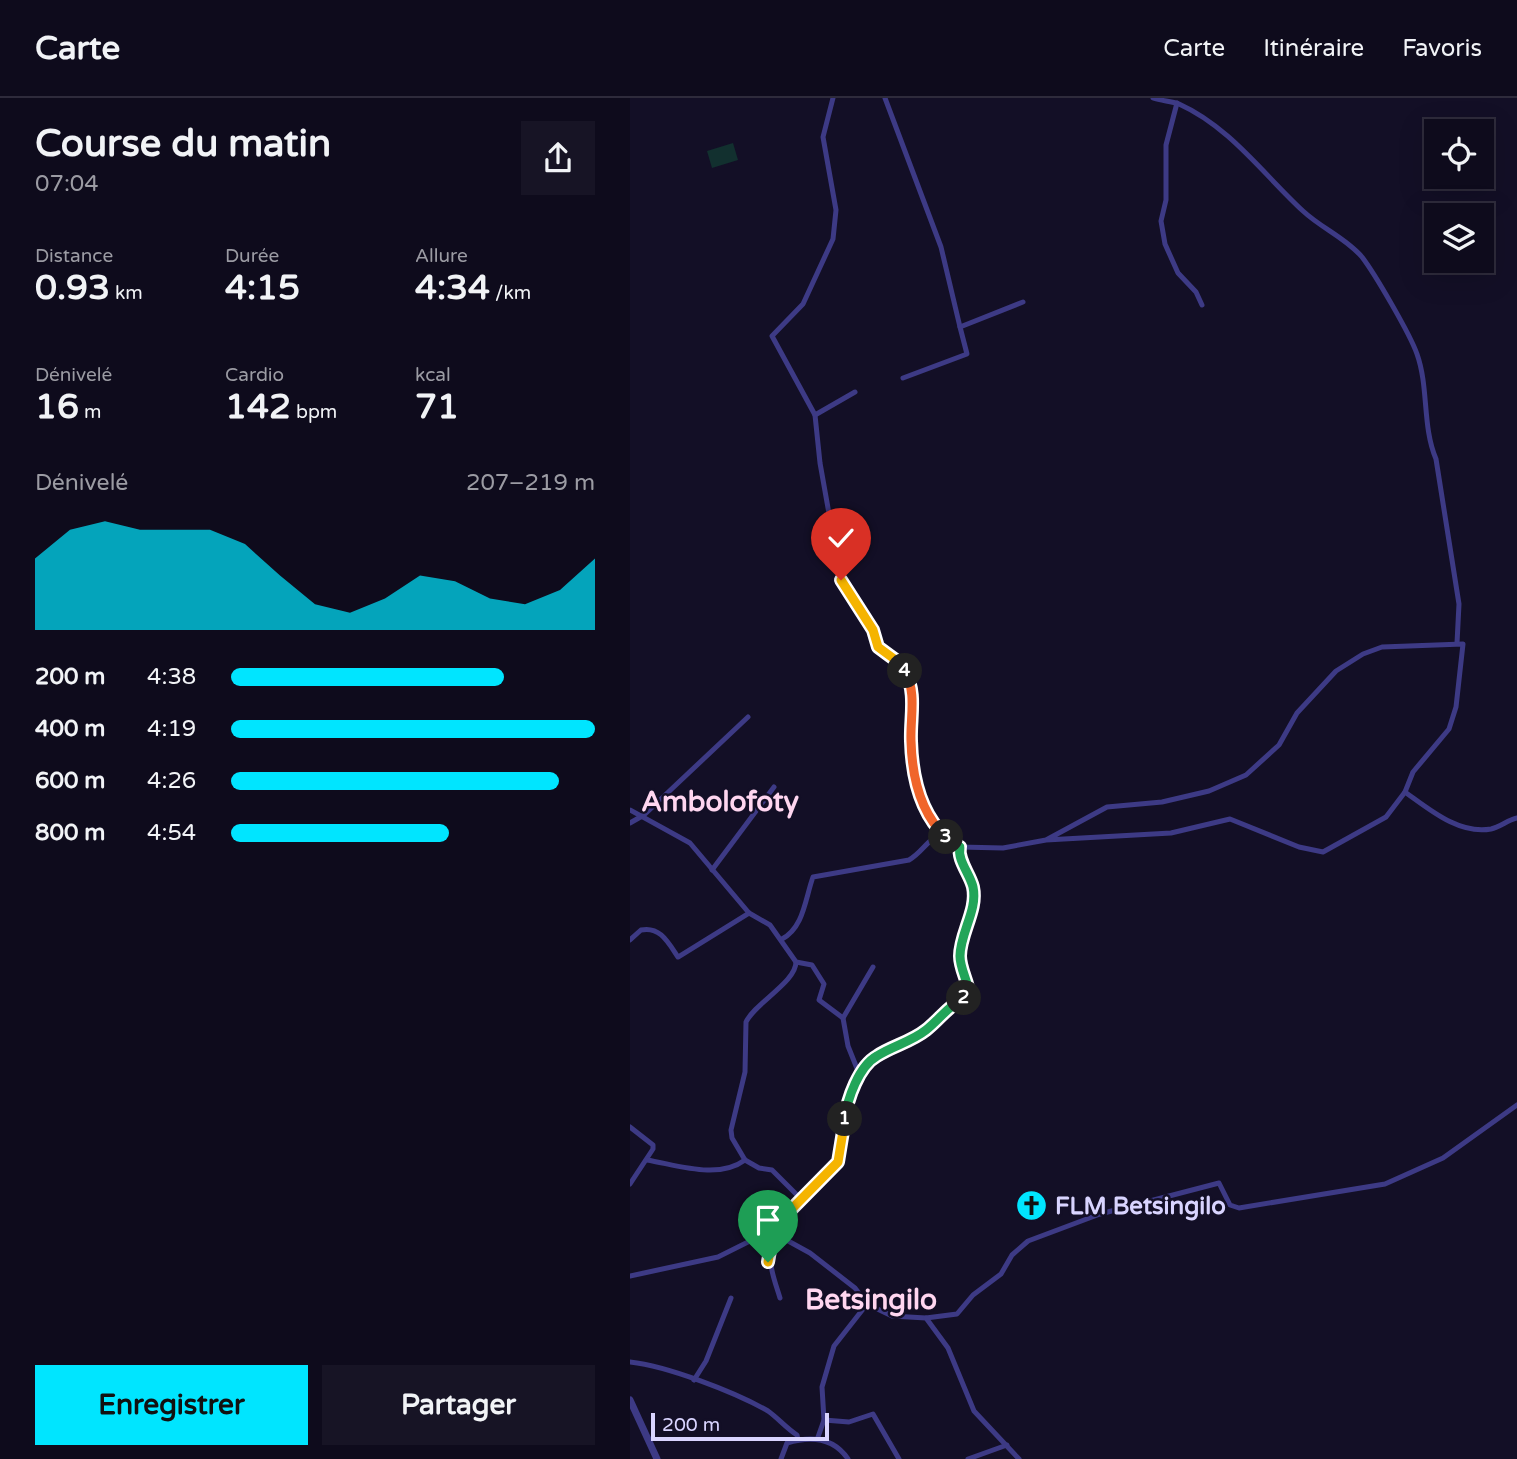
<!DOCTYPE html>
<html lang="fr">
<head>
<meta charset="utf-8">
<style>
  :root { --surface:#0e0b1c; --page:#171425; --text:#f1f3f6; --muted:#9b9ba3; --line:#2e2b3b; --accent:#00e5ff }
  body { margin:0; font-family:"Varela Round",sans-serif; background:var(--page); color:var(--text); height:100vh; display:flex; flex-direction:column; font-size:26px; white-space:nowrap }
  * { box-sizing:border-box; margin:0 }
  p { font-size:23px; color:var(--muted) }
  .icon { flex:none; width:38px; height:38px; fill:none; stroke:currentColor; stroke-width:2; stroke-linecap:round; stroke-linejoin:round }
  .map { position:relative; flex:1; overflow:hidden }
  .drawer { display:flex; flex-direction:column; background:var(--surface); width:630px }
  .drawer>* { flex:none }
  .fabs { position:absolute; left:794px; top:21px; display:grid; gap:14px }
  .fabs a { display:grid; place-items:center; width:70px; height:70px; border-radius:0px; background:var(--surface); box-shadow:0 7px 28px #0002,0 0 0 2px var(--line); font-size:35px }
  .scale { position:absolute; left:21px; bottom:18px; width:178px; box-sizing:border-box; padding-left:7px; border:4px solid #d9d4ff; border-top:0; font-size:19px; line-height:24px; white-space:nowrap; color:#d9d4ff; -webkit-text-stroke:5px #130f26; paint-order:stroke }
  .pin { position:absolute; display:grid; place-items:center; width:60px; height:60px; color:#fff; margin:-72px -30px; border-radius:50% 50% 50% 0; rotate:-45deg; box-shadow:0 0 7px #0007 }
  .pin .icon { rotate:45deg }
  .km { position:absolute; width:35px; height:35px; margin:-18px; border-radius:50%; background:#222; color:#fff; font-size:19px; line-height:35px; text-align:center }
  .round { display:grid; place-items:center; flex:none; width:74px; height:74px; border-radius:0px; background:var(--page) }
  .headline { display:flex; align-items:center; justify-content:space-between; height:119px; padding:0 35px }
  h1 { font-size:38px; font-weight:800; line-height:52px }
  .stats { display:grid; grid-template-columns:repeat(3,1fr); gap:10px; height:119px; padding:7px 35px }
  .stats div { display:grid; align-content:center }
  .stats b { font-size:35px; font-weight:800 }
  .stats small { font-size:19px; font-weight:400 }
  .stats p { font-size:19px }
  .chart { height:196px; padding:14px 35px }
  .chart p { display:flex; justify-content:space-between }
  .chart svg { width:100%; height:126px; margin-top:7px; fill:var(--accent); opacity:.7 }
  .cta { display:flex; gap:14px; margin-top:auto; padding:14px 35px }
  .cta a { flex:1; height:80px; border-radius:0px; background:var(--accent); color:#111; font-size:28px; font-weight:800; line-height:80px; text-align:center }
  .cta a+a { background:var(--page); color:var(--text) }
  ul { padding:0 35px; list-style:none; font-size:23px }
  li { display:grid; grid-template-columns:112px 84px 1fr; align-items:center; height:52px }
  li i { height:18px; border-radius:9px; background:var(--accent) }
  header { display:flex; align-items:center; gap:42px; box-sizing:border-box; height:98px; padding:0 35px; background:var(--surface); border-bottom:2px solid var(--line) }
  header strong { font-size:33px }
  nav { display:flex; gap:38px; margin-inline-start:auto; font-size:24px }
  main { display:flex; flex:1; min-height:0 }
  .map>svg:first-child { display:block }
  .green { fill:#12302f }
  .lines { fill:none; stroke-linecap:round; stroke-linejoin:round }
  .minor { stroke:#3d3a85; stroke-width:5 }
  .tertiary { stroke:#3d3a85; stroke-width:7 }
  .split-1-casing { stroke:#fff; stroke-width:14 }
  .split-2-casing { stroke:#fff; stroke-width:14 }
  .split-3-casing { stroke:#fff; stroke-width:14 }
  .split-4-casing { stroke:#fff; stroke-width:14 }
  .split-5-casing { stroke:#fff; stroke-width:14 }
  .split-1 { stroke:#f5b400; stroke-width:9 }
  .split-2 { stroke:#22a559; stroke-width:9 }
  .split-3 { stroke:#22a559; stroke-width:9 }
  .split-4 { stroke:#f0652b; stroke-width:9 }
  .split-5 { stroke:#f5b400; stroke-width:9 }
  .labels { text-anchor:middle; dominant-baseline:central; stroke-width:5; stroke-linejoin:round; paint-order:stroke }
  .poi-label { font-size:24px; font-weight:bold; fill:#d9d4ff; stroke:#130f26; text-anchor:start }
  .quarter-label { font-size:28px; font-weight:bold; fill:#ffd6f0; stroke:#130f26 }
</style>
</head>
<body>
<header>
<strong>Carte</strong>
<nav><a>Carte</a><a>Itinéraire</a><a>Favoris</a></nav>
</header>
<main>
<section class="drawer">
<div class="headline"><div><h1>Course du matin</h1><p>07:04</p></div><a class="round"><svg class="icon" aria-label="share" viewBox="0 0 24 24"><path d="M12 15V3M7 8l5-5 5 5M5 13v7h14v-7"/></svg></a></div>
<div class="stats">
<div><p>Distance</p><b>0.93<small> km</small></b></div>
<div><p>Durée</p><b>4:15</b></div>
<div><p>Allure</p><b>4:34<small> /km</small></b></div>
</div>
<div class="stats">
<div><p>Dénivelé</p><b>16<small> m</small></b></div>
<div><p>Cardio</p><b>142<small> bpm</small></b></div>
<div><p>kcal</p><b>71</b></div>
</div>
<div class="chart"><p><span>Dénivelé</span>207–219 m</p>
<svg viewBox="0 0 160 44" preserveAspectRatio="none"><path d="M0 44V19L10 9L20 6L30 9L40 9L50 9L60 14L70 25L80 35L90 38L100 33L110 25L120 27L130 33L140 35L150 30L160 19V44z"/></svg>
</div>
<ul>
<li><b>200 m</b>4:38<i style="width:75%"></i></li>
<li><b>400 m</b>4:19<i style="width:100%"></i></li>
<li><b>600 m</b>4:26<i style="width:90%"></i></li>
<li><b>800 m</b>4:54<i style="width:60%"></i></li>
</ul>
<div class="cta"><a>Enregistrer</a><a>Partager</a></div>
</section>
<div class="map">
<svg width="887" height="1361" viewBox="0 0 887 1361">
  <rect width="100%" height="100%" fill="#130f26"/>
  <!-- green -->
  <polygon class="green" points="103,45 108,62 82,70 77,53"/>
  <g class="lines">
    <!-- minor -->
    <g class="minor">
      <polyline points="203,0 193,39 206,112 203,141 173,206 142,238 185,317 190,365 211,483 243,532 248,549 271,566 281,582 284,612 281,642 286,684 300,725 319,743 330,749 373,750 416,742 541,735 600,721 669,749 693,754 756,719 775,694 783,674 819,631 826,609 833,546 752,549 733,556 706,573 667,615 649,647 616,677 579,693 532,704 477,709 416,742"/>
      <polyline points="255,0 311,149 330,229 393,204"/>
      <path d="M523,0C531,3 541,3 549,6C600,29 633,76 673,113C691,130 716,140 732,159C745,176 780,236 787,256C799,290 792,328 806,361L829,506L827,545"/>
      <polyline points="547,5 536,47 536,102 531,123 535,146 548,175 566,194 572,207"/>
      <polyline points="273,280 337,256 330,229"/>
      <polyline points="185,317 225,294"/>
      <path d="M775,694C799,711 829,737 861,731C870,729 878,722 887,720"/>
      <polyline points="0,712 60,745 119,815 140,827 166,864 182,867 194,886 189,902 213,920 218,948 230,978"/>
      <polyline points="0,725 14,717 118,619"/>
      <polyline points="82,772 144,689"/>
      <path d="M152,841C174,829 175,801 183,779L279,762C293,754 297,741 312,736"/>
      <path d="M0,842L11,832C30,828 38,844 48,859L119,815"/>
      <path d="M166,864C166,884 125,905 116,924L115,974L101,1032L102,1040L115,1062L129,1070L142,1072L170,1100"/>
      <polyline points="213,920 243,869"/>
      <polyline points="0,1029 23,1047 23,1051 0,1086"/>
      <path d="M17,1062C47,1067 88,1082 115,1062"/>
      <polyline points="140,1133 208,1064 220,997 245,958 266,950 296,932 322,907 339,895 330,859 345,798 339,775 329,758 330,749"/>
      <path d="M146,1139C135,1161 143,1177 150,1200"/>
      <polyline points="0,1178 88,1159 140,1133 180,1155 225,1190 237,1206 262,1218 296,1220 318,1250 344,1313 389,1361"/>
      <polyline points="296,1220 327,1216 343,1197 371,1176 382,1157 398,1143 470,1116 589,1085 600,1107 609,1110 755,1086 813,1060 887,1007"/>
      <path d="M0,1264C37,1268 105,1294 138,1313C148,1320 156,1330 167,1337L168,1342"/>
      <polyline points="64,1282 76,1263 101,1200"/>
      <polyline points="194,1322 219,1324 243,1316 269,1361"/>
      <polyline points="188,1339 194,1322 192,1289 204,1248 237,1206"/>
      <path d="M151,1361L157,1345C180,1338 203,1339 218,1361"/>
      <polyline points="338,1361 377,1347"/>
    </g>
    <!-- tertiary -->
    <polyline class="tertiary" points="0,1302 27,1361"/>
  </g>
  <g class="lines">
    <defs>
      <polyline id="split-1" points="138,1164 141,1147 146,1139 140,1133 208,1064 215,1021"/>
      <path id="split-2" d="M215,1021C217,1001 229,968 247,958C262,948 281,944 296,932C309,922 318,908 334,900"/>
      <path id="split-3" d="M316,739L330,749C327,762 340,776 343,789C348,812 330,835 330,858C330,871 338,883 339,895L334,900"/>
      <path id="split-4" d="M275,573C287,595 280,620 281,643C282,678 290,715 316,739"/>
      <polyline id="split-5" points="211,482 243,532 248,549 271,566 275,573"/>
    </defs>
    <!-- split-1 casing -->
    <use href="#split-1" class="split-1-casing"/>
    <!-- split-2 casing -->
    <use href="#split-2" class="split-2-casing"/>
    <!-- split-3 casing -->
    <use href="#split-3" class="split-3-casing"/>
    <!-- split-4 casing -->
    <use href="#split-4" class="split-4-casing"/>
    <!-- split-5 casing -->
    <use href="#split-5" class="split-5-casing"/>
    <!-- split-1 -->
    <use href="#split-1" class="split-1"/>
    <!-- split-2 -->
    <use href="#split-2" class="split-2"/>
    <!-- split-3 -->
    <use href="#split-3" class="split-3"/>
    <!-- split-4 -->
    <use href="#split-4" class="split-4"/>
    <!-- split-5 -->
    <use href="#split-5" class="split-5"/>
  </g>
  <!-- icons -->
  <defs>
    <symbol id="church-disc" viewBox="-11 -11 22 22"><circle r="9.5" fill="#00e5ff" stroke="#130f26"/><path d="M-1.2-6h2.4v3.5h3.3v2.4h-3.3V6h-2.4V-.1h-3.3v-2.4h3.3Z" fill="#111"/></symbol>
  </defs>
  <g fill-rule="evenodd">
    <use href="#church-disc" x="384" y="1090" width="35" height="35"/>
  </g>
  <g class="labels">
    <!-- poi labels -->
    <g class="poi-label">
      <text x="425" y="1108">FLM Betsingilo</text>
    </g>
    <!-- quarter labels -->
    <g class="quarter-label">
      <text x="90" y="704">Ambolofoty</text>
      <text x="241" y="1202">Betsingilo</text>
    </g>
  </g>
</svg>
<div class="fabs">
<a><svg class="icon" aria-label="locate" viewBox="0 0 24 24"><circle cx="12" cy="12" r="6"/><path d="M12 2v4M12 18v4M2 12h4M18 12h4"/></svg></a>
<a><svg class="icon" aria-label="layers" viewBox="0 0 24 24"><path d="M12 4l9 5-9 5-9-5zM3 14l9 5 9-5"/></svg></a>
</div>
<div class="scale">200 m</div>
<div class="pin" style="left:138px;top:1164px;background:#1e9e55"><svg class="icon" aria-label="arrive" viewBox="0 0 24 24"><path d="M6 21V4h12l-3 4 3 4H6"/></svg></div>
<div class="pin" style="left:211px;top:482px;background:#d93025"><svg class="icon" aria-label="check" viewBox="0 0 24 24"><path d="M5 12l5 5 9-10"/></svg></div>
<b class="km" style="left:215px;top:1021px">1</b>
<b class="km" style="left:334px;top:900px">2</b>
<b class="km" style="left:316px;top:739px">3</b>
<b class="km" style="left:275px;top:573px">4</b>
</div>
</main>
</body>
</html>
